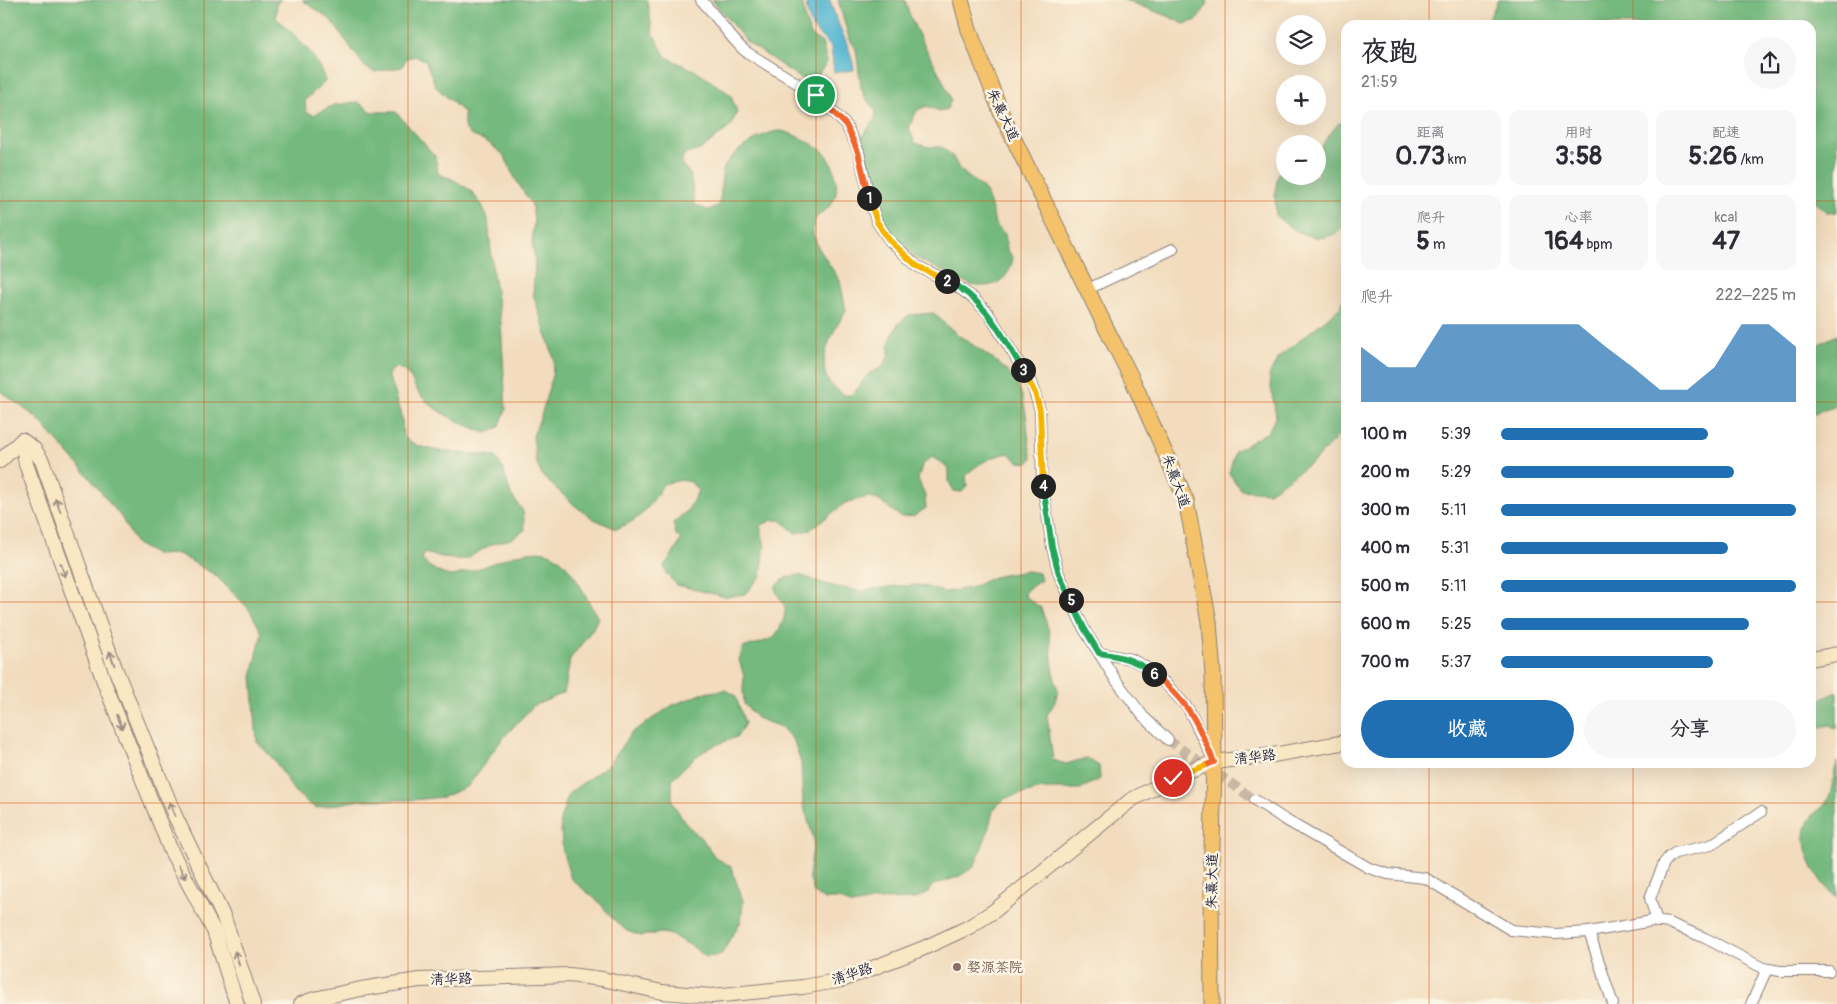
<!DOCTYPE html>
<html lang="zh">
<head>
<meta charset="utf-8">
<style>
  :root { --surface:#fff; --page:#f7f7f7; --text:#2b2b33; --muted:#7c7c81; --accent:#1f6fb2 }
  body { margin:0; font-family:Pangolin,"LXGW WenKai TC",sans-serif; background:var(--page); color:var(--text); height:100vh; display:flex; flex-direction:column; font-size:19px; white-space:nowrap }
  * { box-sizing:border-box; margin:0 }
  p { font-size:16px; color:var(--muted) }
  .icon { flex:none; width:28px; height:28px; fill:none; stroke:currentColor; stroke-width:2; stroke-linecap:round; stroke-linejoin:round }
  .map { position:relative; flex:1; overflow:hidden }
  .details { position:absolute; left:1341px; top:20px; width:475px; height:748px; display:flex; flex-direction:column; background:var(--surface); border-radius:15px; box-shadow:0 5px 20px #0002 }
  .details>* { flex:none }
  .buttons { position:absolute; left:1276px; top:15px; display:grid; gap:10px }
  .buttons a { display:grid; place-items:center; width:50px; height:50px; border-radius:50%; background:var(--surface); box-shadow:0 5px 20px #0002; font-size:25px }
  .pin { position:absolute; display:grid; place-items:center; width:42px; height:42px; color:#fff; margin:-21px; border:2px solid #fff; border-radius:50%; box-shadow:0 1px 5px #0007 }
  .km { position:absolute; width:25px; height:25px; margin:-12px; border-radius:50%; background:#222; color:#fff; font-size:14px; line-height:25px; text-align:center }
  .round { display:grid; place-items:center; flex:none; width:52px; height:52px; border-radius:26px; background:var(--page) }
  .head { display:flex; align-items:center; justify-content:space-between; height:85px; padding:0 20px }
  h1 { font-size:28px; font-weight:700; line-height:38px }
  .figures { display:grid; grid-template-columns:repeat(3,1fr); gap:8px; height:85px; padding:5px 20px }
  .figures div { display:grid; align-content:center; border-radius:12px; background:var(--page); text-align:center }
  .figures b { font-size:25px; font-weight:700 }
  .figures small { font-size:14px; font-weight:400 }
  .figures p { font-size:14px }
  .chart { height:140px; padding:10px 20px }
  .chart p { display:flex; justify-content:space-between }
  .chart svg { width:100%; height:90px; margin-top:5px; fill:var(--accent); opacity:.7 }
  .button { display:flex; gap:10px; margin-top:auto; padding:10px 20px }
  .button a { flex:1; height:58px; border-radius:30px; background:var(--accent); color:#fff; font-size:20px; font-weight:700; line-height:58px; text-align:center }
  .button a+a { background:var(--page); color:var(--text) }
  ul { padding:0 20px; list-style:none; font-size:16px }
  li { display:grid; grid-template-columns:80px 60px 1fr; align-items:center; height:38px }
  li i { height:12px; border-radius:6px; background:var(--accent) }
  .map>svg:first-child { display:block }
  .forest { fill:#74b97e; stroke:#4b6e5c }
  .water { fill:#52b7d1; stroke:#3a6c86 }
  .lines { fill:none; stroke-linecap:round; stroke-linejoin:round }
  .street-tunnel { stroke:#c8b7a3; stroke-width:10; stroke-dasharray:10 5; stroke-linecap:butt }
  .street-casing { stroke:#8a7f7c; stroke-width:12 }
  .secondary-casing { stroke:#8a7f7c; stroke-width:16 }
  .primary-casing { stroke:#8a7f7c; stroke-width:17 }
  .street { stroke:#fff; stroke-width:10 }
  .secondary { stroke:#fae7c3; stroke-width:14 }
  .primary { stroke:#f3c26a; stroke-width:15 }
  .oneway { stroke:#998e86 }
  .split-1-casing { stroke:#fff; stroke-width:10 }
  .split-2-casing { stroke:#fff; stroke-width:10 }
  .split-3-casing { stroke:#fff; stroke-width:10 }
  .split-4-casing { stroke:#fff; stroke-width:10 }
  .split-5-casing { stroke:#fff; stroke-width:10 }
  .split-6-casing { stroke:#fff; stroke-width:10 }
  .split-7-casing { stroke:#fff; stroke-width:10 }
  .split-8-casing { stroke:#fff; stroke-width:10 }
  .split-1 { stroke:#f0652b; stroke-width:6 }
  .split-2 { stroke:#f5b400; stroke-width:6 }
  .split-3 { stroke:#22a559; stroke-width:6 }
  .split-4 { stroke:#f5b400; stroke-width:6 }
  .split-5 { stroke:#22a559; stroke-width:6 }
  .split-6 { stroke:#22a559; stroke-width:6 }
  .split-7 { stroke:#f0652b; stroke-width:6 }
  .split-8 { stroke:#f5b400; stroke-width:6 }
  .grid { fill:none; stroke:#d45411; stroke-width:1; stroke-opacity:0.55 }
  .education-dot { fill:#8d6e63; stroke:#fcf5e5; stroke-width:2 }
  .labels { text-anchor:middle; dominant-baseline:central; stroke-width:5; stroke-linejoin:round; paint-order:stroke }
  .street-label { font-size:14px; fill:#22223b; stroke:#fcf5e5 }
  .education-label { font-size:14px; fill:#785e54; stroke:#fcf5e5; text-anchor:start }
</style>
</head>
<body>
<div class="map">
<svg width="1837" height="1004" viewBox="0 0 1837 1004">
  <rect width="100%" height="100%" fill="#fcf5e5"/>
  <filter id="ink" filterUnits="userSpaceOnUse"><feTurbulence type="fractalNoise" baseFrequency=".02" numOctaves="2"/><feDisplacementMap in="SourceGraphic" scale="10" xChannelSelector="R" yChannelSelector="G"/><feConvolveMatrix kernelMatrix="1 2 1 2 8 2 1 2 1" color-interpolation-filters="sRGB"/></filter>
  <filter id="wash" filterUnits="userSpaceOnUse"><feTurbulence type="fractalNoise" baseFrequency=".0096" numOctaves="4" result="noise"/><feDisplacementMap in="SourceGraphic" scale="20" xChannelSelector="R" yChannelSelector="G"/><feGaussianBlur stdDeviation="1.12" result="paint"/><feColorMatrix in="noise" values="0 0 0 0 0 0 0 0 0 0 0 0 0 0 0 0 0 1.4 0 .05"/><feComposite in="paint" operator="in"/></filter>
  <g filter="url(#wash)">
    <rect width="100%" height="100%" fill="#f2dcbd"/>
    <!-- forest -->
    <g class="forest">
      <path d="M0,0H281L277,2L276,18C293,33 321,59 325,82L305,100L306,112L314,115L334,105L358,102L372,112H396L435,156L438,174L452,179L470,190L482,205L488,219L493,273L501,323L506,410L499,427L486,433C465,425 440,415 424,399C412,388 414,373 396,367L388,374L402,419L403,437L418,446L440,451L495,456L503,469L511,495L523,511L525,530L511,539L492,544L466,559H451L424,553L422,560C430,567 440,575 452,576C455,576 460,574 463,573C491,568 533,538 558,558C575,571 587,600 598,618L592,630L570,659L564,693L533,706L503,738L468,786L443,797L413,800H361L316,808L308,803L294,791L275,761L257,742L252,676L262,633L249,609L215,575L179,554L156,555L136,544L121,517L89,477L37,418L0,391Z"/>
      <path d="M302,0H647L653,34L666,57L694,70L730,94L737,112L731,126L700,150L683,155L682,165L690,174L695,205L708,210L718,206C724,191 717,172 730,159C739,148 765,131 780,131C789,131 818,146 825,153C835,164 841,190 832,203C828,209 820,214 815,219L813,234L818,247L840,281L846,310C835,330 817,355 827,379C830,385 839,391 844,395H853L868,374L882,367L889,356V343L898,324L909,315L934,313C939,318 945,324 951,329C973,348 1011,364 1021,393C1029,415 1026,437 1032,458L1029,463L1019,462L1008,453C991,457 977,463 966,476L967,486L962,492L954,491L949,482V468L932,457L922,465L918,479L925,496L926,508L914,516L901,517L878,500L867,497L845,503L810,530L795,533L781,520H772L760,526L765,546L761,576L745,594L726,597L677,585L667,575L664,566L677,548L681,539L676,535L673,523L688,510L698,491L691,482L682,480L663,484C649,508 642,519 616,529L594,519L578,508L542,476L536,461L533,436L541,416L552,376L554,359L533,294L535,262L532,241L534,220L532,205L516,180L504,155L486,141L470,135L464,127V113L436,87L425,60L416,56L406,58L402,67L374,72L365,67L330,19Z"/>
      <path d="M712,0H802L805,19L811,35L822,43L826,59L825,65C817,73 819,79 812,86L747,42Z"/>
      <path d="M838,0H905C914,36 939,65 951,100L947,109L939,111L927,106L917,110L909,128L915,143L929,147H942L953,157L959,169L986,191L992,210L995,224L1005,234L1007,249L1013,258C1009,281 994,289 971,285L916,258L892,235L880,216L862,136L875,120L876,111L864,96L861,87L856,49L849,38Z"/>
      <polygon points="1124,0 1208,0 1207,5 1197,20 1184,24 1168,16"/>
      <polygon points="1498,0 1837,0 1837,212 1826,212 1811,197 1811,25 1486,25"/>
      <path d="M1339,123H1346V225C1324,249 1297,234 1276,216L1275,193L1278,174L1285,168V176H1318C1318,148 1321,144 1339,123Z"/>
      <polygon points="1346,287 1346,429 1314,461 1269,492 1241,490 1229,473 1235,451 1268,432 1276,416 1269,375 1279,357 1342,306"/>
      <polygon points="1837,335 1837,405 1811,414 1811,348"/>
      <path d="M1026,571L1039,573L1041,580L1026,590L1025,596L1041,608L1049,631L1054,676L1058,690L1055,702L1047,715L1053,760L1066,764L1087,758L1099,766L1100,779L1080,789H1042L1006,798L994,808L987,834L974,867L958,877L933,885L927,893L915,899L876,900L852,905L839,899H823L814,893L809,876L814,840L803,804L801,763L794,741L781,727L757,718L744,704L743,690L744,676L739,660L743,648C750,645 768,642 773,637C780,632 786,616 785,608C784,601 777,598 775,587L785,578L799,575L832,586L859,591L896,586L919,585L945,592L970,588L993,577Z"/>
      <path d="M725,690L735,695L745,723L737,737C707,747 694,755 672,780V802L686,824L703,840L715,857L731,867L743,901L741,921L721,955L706,957L690,945L669,934L661,933L641,936L627,931L612,918L599,902L571,879L563,853L560,820L569,793L609,764L631,733L673,705L704,693Z"/>
      <polygon points="1837,692 1837,729 1830,725 1811,729 1811,702 1820,700"/>
      <path d="M1837,762V898C1816,881 1793,842 1812,816C1815,811 1823,809 1826,803C1833,791 1833,776 1837,762Z"/>
    </g>
    <!-- water -->
    <path class="water" d="M806,0H830C836,25 851,45 854,70L834,72L831,47L812,27L807,12Z"/>
  </g>
  <g filter="url(#ink)">
    <g class="lines">
      <!-- street-tunnel -->
      <polyline class="street-tunnel" points="1168,740 1255,800"/>
      <defs>
        <g id="street">
          <path d="M701,0C717,16 728,36 745,51L816,95L846,125L859,152L870,202L877,222L889,240L917,266L952,283L973,298L988,313L1001,334L1031,382L1040,410L1042,482L1052,547L1059,574L1084,629L1115,679L1143,716L1168,740"/>
          <polyline points="1088,289 1173,249"/>
          <polyline points="1099,653 1131,659 1144,666 1165,683 1188,708 1212,757"/>
          <polyline points="1255,800 1284,819 1369,868 1388,874 1425,878 1511,930 1555,934 1589,932 1613,1004"/>
          <polyline points="1657,922 1650,898 1664,863 1669,857 1675,853 1711,845 1761,812"/>
          <polyline points="1589,932 1652,921 1669,923 1705,938 1763,968 1780,971 1829,971"/>
          <polyline points="1751,1004 1767,969"/>
        </g>
        <g id="secondary">
          <polyline points="22,440 34,449 42,461 115,668 175,816 224,918 253,1004"/>
          <polyline points="22,440 26,464 106,687 171,851 214,931 237,1004"/>
          <polyline points="0,461 22,440"/>
          <polyline points="1811,659 1837,654"/>
          <polyline points="301,1004 314,999 361,989 419,980 569,975 602,979 662,992 712,996 803,987 842,980 924,948 969,927 994,911 1131,800 1173,778 1214,762 1273,755 1346,742"/>
        </g>
        <polyline id="primary" points="961,0 969,30 1002,115 1106,328 1133,381 1186,500 1209,622 1213,674 1214,762 1211,891 1212,1004"/>
      </defs>
      <!-- street casing -->
      <use href="#street" class="street-casing"/>
      <!-- secondary casing -->
      <use href="#secondary" class="secondary-casing"/>
      <!-- primary casing -->
      <use href="#primary" class="primary-casing"/>
      <!-- street -->
      <use href="#street" class="street"/>
      <!-- secondary -->
      <use href="#secondary" class="secondary"/>
      <!-- primary -->
      <use href="#primary" class="primary"/>
    </g>
    <!-- one-way arrows -->
    <defs><path id="oneway-shaft" d="M-6 0H5M1.5-3L5.5 0L1.5 3" fill="none" stroke-width="1.6" stroke-linecap="round" stroke-linejoin="round" transform="scale(1.25)"/></defs>
    <g class="oneway">
      <use href="#oneway-shaft" transform="translate(58 505) rotate(-110)"/>
      <use href="#oneway-shaft" transform="translate(63 570) rotate(71)"/>
      <use href="#oneway-shaft" transform="translate(112 658) rotate(-109)"/>
      <use href="#oneway-shaft" transform="translate(120 722) rotate(68)"/>
      <use href="#oneway-shaft" transform="translate(172 809) rotate(-112)"/>
      <use href="#oneway-shaft" transform="translate(182 872) rotate(63)"/>
      <use href="#oneway-shaft" transform="translate(237 958) rotate(-109)"/>
    </g>
  </g>
  <g class="lines" filter="url(#ink)">
    <defs>
      <polyline id="split-1" points="816,95 846,125 858,152 869,198"/>
      <polyline id="split-2" points="869,198 877,222 889,240 917,266 947,281"/>
      <path id="split-3" d="M947,281C985,298 1003,337 1023,370"/>
      <polyline id="split-4" points="1023,370 1035,393 1040,410 1043,486"/>
      <polyline id="split-5" points="1043,486 1052,547 1059,574 1071,600"/>
      <path id="split-6" d="M1071,600L1084,628L1099,653C1120,656 1137,660 1154,674"/>
      <path id="split-7" d="M1154,674C1166,684 1178,696 1187,708C1199,724 1206,744 1214,762L1204,766"/>
      <polyline id="split-8" points="1173,778 1204,766"/>
    </defs>
    <!-- split-1 casing -->
    <use href="#split-1" class="split-1-casing"/>
    <!-- split-2 casing -->
    <use href="#split-2" class="split-2-casing"/>
    <!-- split-3 casing -->
    <use href="#split-3" class="split-3-casing"/>
    <!-- split-4 casing -->
    <use href="#split-4" class="split-4-casing"/>
    <!-- split-5 casing -->
    <use href="#split-5" class="split-5-casing"/>
    <!-- split-6 casing -->
    <use href="#split-6" class="split-6-casing"/>
    <!-- split-7 casing -->
    <use href="#split-7" class="split-7-casing"/>
    <!-- split-8 casing -->
    <use href="#split-8" class="split-8-casing"/>
    <!-- split-1 -->
    <use href="#split-1" class="split-1"/>
    <!-- split-2 -->
    <use href="#split-2" class="split-2"/>
    <!-- split-3 -->
    <use href="#split-3" class="split-3"/>
    <!-- split-4 -->
    <use href="#split-4" class="split-4"/>
    <!-- split-5 -->
    <use href="#split-5" class="split-5"/>
    <!-- split-6 -->
    <use href="#split-6" class="split-6"/>
    <!-- split-7 -->
    <use href="#split-7" class="split-7"/>
    <!-- split-8 -->
    <use href="#split-8" class="split-8"/>
  </g>
  <!-- grid -->
  <path class="grid" d="M204,0V1004M408,0V1004M612,0V1004M816,0V1004M1021,0V1004M1225,0V1004M1429,0V25M1633,0V25M0,201H1346M1811,201H1837M0,402H1346M1811,402H1837M0,602H1346M1811,602H1837M1429,762V1004M1633,762V1004M0,803H1837"/>
  <!-- markers -->
  <circle class="education-dot" cx="957" cy="967" r="5"/>
  <g class="labels">
    <!-- street labels -->
    <g class="street-label">
      <text transform="translate(1003 115) rotate(65)">朱熹大道</text>
      <text transform="translate(1176 481) rotate(70)">朱熹大道</text>
      <text transform="translate(1255 757) rotate(-7)">清华路</text>
      <text transform="translate(1212 881) rotate(-89)">朱熹大道</text>
      <text transform="translate(852 974) rotate(-18)">清华路</text>
      <text transform="translate(451 979) rotate(-2)">清华路</text>
    </g>
    <!-- education labels -->
    <g class="education-label">
      <text x="967" y="967">婺源茶院</text>
    </g>
  </g>
</svg>
<div class="buttons">
<a><svg class="icon" aria-label="layers" viewBox="0 0 24 24"><path d="M12 4l9 5-9 5-9-5zM3 14l9 5 9-5"/></svg></a>
<a>+</a>
<a>−</a>
</div>
<div class="pin" style="left:816px;top:95px;background:#1e9e55"><svg class="icon" aria-label="arrive" viewBox="0 0 24 24"><path d="M6 21V4h12l-3 4 3 4H6"/></svg></div>
<div class="pin" style="left:1173px;top:778px;background:#d93025"><svg class="icon" aria-label="check" viewBox="0 0 24 24"><path d="M5 12l5 5 9-10"/></svg></div>
<b class="km" style="left:869px;top:198px">1</b>
<b class="km" style="left:947px;top:281px">2</b>
<b class="km" style="left:1023px;top:370px">3</b>
<b class="km" style="left:1043px;top:486px">4</b>
<b class="km" style="left:1071px;top:600px">5</b>
<b class="km" style="left:1154px;top:674px">6</b>
<section class="details">
<div class="head"><div><h1>夜跑</h1><p>21:59</p></div><a class="round"><svg class="icon" aria-label="share" viewBox="0 0 24 24"><path d="M12 15V3M7 8l5-5 5 5M5 13v7h14v-7"/></svg></a></div>
<div class="figures">
<div><p>距离</p><b>0.73<small> km</small></b></div>
<div><p>用时</p><b>3:58</b></div>
<div><p>配速</p><b>5:26<small> /km</small></b></div>
</div>
<div class="figures">
<div><p>爬升</p><b>5<small> m</small></b></div>
<div><p>心率</p><b>164<small> bpm</small></b></div>
<div><p>kcal</p><b>47</b></div>
</div>
<div class="chart"><p><span>爬升</span>222–225 m</p>
<svg viewBox="0 0 160 44" preserveAspectRatio="none"><path d="M0 44V17L10 27L20 27L30 6L40 6L50 6L60 6L70 6L80 6L90 17L100 27L110 38L120 38L130 27L140 6L150 6L160 17V44z"/></svg>
</div>
<ul>
<li><b>100 m</b>5:39<i style="width:70%"></i></li>
<li><b>200 m</b>5:29<i style="width:79%"></i></li>
<li><b>300 m</b>5:11<i style="width:100%"></i></li>
<li><b>400 m</b>5:31<i style="width:77%"></i></li>
<li><b>500 m</b>5:11<i style="width:100%"></i></li>
<li><b>600 m</b>5:25<i style="width:84%"></i></li>
<li><b>700 m</b>5:37<i style="width:72%"></i></li>
</ul>
<div class="button"><a>收藏</a><a>分享</a></div>
</section>
</div>
</body>
</html>
